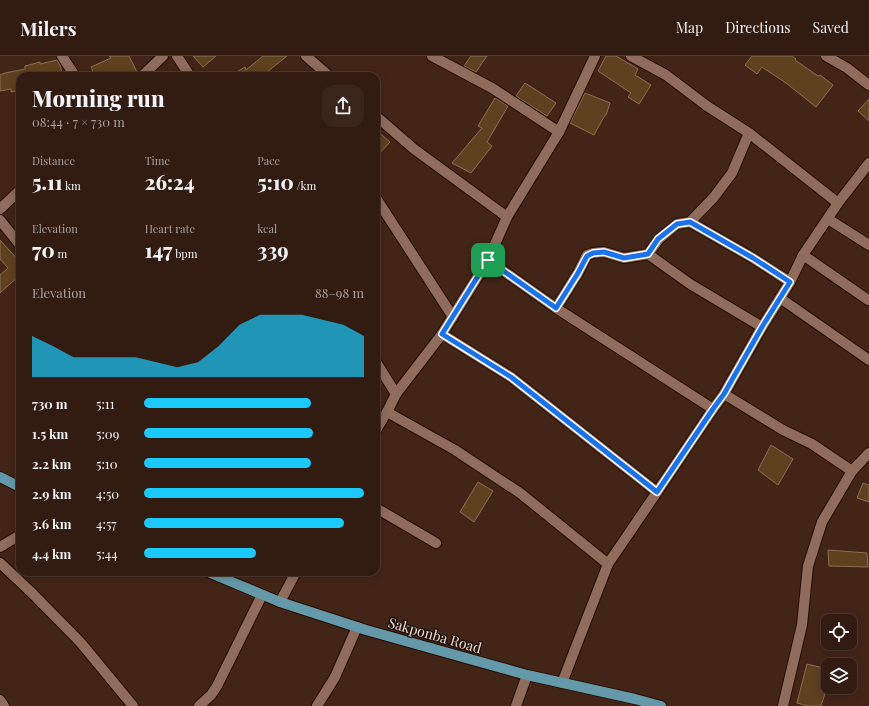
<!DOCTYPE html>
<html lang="en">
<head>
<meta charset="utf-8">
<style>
  :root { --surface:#321c11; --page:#3a251a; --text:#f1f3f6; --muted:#a8a19f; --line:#4d3a31; --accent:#1bc9fc }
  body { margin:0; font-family:"Playfair Display",serif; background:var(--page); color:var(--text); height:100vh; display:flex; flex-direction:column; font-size:15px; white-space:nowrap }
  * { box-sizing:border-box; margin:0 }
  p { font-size:13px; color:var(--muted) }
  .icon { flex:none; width:22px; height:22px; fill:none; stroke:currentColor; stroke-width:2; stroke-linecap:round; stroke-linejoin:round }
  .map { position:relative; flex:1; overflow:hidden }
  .drawer { position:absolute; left:16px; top:16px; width:364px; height:504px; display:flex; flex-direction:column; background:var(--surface); border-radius:12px; box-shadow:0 2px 10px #0003,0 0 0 1px var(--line) }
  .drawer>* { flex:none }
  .buttons { position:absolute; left:821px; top:558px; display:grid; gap:8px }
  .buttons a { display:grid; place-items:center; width:36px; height:36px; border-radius:8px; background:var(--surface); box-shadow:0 2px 10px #0003,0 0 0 1px var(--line); font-size:20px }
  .pin { position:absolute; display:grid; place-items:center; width:34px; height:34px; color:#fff; margin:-17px; border-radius:8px; box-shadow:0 2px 6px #0006 }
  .round { display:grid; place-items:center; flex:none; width:42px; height:42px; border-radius:12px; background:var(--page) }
  .summary { display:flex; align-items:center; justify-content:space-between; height:68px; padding:0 16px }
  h1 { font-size:22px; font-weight:800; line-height:30px }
  .metrics { display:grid; grid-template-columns:repeat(3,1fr); gap:6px; height:68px; padding:4px 16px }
  .metrics div { display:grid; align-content:center }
  .metrics b { font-size:20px; font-weight:800 }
  .metrics small { font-size:11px; font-weight:400 }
  .metrics p { font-size:11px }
  .chart { height:112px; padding:8px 16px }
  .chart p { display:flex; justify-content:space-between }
  .chart svg { width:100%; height:72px; margin-top:4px; fill:var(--accent); opacity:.7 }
  ul { padding:0 16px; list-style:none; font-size:13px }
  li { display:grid; grid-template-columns:64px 48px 1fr; align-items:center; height:30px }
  li i { height:10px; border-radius:5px; background:var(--accent) }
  header { display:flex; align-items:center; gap:24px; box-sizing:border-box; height:56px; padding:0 20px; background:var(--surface); border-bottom:1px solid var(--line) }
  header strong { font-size:19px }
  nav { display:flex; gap:22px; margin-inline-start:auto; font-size:14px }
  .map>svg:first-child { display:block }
  .building { fill:#5f401f; stroke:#8a6f55 }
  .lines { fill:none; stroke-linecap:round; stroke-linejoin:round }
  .minor-casing { stroke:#280c02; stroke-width:12 }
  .major-casing { stroke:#280c02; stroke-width:12 }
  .minor { stroke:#906c5c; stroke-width:10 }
  .major { stroke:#6499aa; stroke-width:10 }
  .route-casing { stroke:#fff; stroke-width:8 }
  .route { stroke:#1a73e8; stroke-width:5 }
  .labels { text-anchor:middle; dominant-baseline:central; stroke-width:3; stroke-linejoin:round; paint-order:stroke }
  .street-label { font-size:14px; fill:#eedad1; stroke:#20120c }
</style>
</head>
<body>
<header>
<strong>Milers</strong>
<nav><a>Map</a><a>Directions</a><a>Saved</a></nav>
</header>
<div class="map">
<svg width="869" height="650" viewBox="0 0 869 650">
  <rect width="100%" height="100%" fill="#432517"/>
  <!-- building -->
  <g class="building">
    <polygon points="109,0 129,0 137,16 136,20 95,20 91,11 111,2"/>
    <polygon points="193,0 216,0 203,11"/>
    <polygon points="263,0 287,0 262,20 260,20 257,16 250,20 230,20 245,11 246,14"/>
    <polygon points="471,0 487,0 476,16 464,10"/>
    <polygon points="606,0 616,0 638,13 635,19 651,29 639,48 628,41 631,37 598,15"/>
    <polygon points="752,0 792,0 796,3 795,4 818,20 820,19 833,29 816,51 786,27 762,11 757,18 745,9"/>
    <polygon points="57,4 60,9 63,20 20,20 20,34 11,36 11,33 0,35 0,19 5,17 25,13 25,10 40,6 40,8"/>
    <polygon points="525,27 556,47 547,60 516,40"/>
    <polygon points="585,37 610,47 606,59 605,59 594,79 570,67"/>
    <polygon points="495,42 508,50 487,86 492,90 471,117 452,107 482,72 478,70"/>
    <polygon points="869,43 869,65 858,55"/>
    <polygon points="376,74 390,86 376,101"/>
    <polygon points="0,184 20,206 20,219 0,237 0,219 8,212 0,203"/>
    <polygon points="771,389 793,403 778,429 758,414"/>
    <polygon points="478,426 493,435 474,466 460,456"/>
    <polygon points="863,427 869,429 869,446 857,442"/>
    <polygon points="828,494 867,497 868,511 829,510"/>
    <polygon points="807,608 828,613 828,628 821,650 808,650 797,647"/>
  </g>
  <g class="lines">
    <defs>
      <g id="minor">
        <polyline points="62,0 75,20"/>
        <polyline points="177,0 190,20"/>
        <polyline points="306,0 329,20"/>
        <polyline points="432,0 492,32 559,76"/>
        <polyline points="631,0 666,19 707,50 749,77 838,147"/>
        <polyline points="826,0 847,12 869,29"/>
        <polyline points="142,20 163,0"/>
        <polyline points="376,60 414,93 507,161"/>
        <polyline points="376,142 453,261"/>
        <polyline points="0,153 20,134"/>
        <polyline points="828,163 869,189"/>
        <polyline points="0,164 20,189"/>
        <polyline points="690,166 753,202 790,226"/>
        <polyline points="648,198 690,228 762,271"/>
        <polyline points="803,199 868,244"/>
        <polyline points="488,204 556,252 713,353"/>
        <polyline points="780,242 869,304"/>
        <polyline points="556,252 578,217 587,199 593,197 604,196 624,202 648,198 659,183 677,168 690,166 714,141 732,117 749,77"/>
        <polyline points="442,278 511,321 657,436"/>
        <polyline points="376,306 396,338"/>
        <polyline points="724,338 783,374 812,388 852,415"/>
        <polyline points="387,356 455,394 520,437 608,508"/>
        <polyline points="376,374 387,356 396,338 442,278 488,204 507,161 559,76 595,0"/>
        <polyline points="376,452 436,487"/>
        <polyline points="0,491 20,479"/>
        <polyline points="0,507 32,537 81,587 133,650"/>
        <polyline points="280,546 296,516"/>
        <polyline points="562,627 608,508 657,436 713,353 724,338 762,271 790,226 803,199 838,147 869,107"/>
        <polyline points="0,644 4,650"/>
        <polyline points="199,650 211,639 217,630 262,539"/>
        <polyline points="317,650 335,621 357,571"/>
        <polyline points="516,650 527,619"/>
        <polyline points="783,650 802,569 808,510 822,466 852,415 869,397"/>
      </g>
      <g id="major">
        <polyline points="0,421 20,431"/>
        <polyline points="208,516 280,546 366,574 527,619 635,643 661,650"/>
      </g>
    </defs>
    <!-- minor casing -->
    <use href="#minor" class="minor-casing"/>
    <!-- major casing -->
    <use href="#major" class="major-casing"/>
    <!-- minor -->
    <use href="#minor" class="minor"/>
    <!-- major -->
    <use href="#major" class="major"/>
  </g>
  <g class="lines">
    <defs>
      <polygon id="route" points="690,166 753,202 790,226 762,271 724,338 713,353 657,436 511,321 442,278 488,204 556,252 578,217 587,200 593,197 604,196 624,202 648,198 658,183 677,168"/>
    </defs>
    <!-- route casing -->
    <use href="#route" class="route-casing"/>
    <!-- route -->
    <use href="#route" class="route"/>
  </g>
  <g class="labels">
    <!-- street labels -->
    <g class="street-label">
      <text transform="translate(435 579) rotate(16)">Sakponba Road</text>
    </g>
  </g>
</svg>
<div class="buttons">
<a><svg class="icon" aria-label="locate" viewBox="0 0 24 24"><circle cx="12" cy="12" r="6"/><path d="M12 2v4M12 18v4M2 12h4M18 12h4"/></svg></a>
<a><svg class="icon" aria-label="layers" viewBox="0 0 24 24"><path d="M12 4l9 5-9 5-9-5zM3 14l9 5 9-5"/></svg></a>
</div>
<div class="pin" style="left:488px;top:204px;background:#1e9e55"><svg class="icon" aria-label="arrive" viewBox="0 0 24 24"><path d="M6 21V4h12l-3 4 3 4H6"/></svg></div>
<section class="drawer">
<div class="summary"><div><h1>Morning run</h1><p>08:44 · 7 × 730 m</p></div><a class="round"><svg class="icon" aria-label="share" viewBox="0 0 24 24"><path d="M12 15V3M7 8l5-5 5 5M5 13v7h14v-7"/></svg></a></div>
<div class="metrics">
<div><p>Distance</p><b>5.11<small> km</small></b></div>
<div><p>Time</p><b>26:24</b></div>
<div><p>Pace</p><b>5:10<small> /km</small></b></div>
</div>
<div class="metrics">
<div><p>Elevation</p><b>70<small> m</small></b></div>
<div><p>Heart rate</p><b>147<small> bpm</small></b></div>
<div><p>kcal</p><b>339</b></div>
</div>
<div class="chart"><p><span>Elevation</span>88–98 m</p>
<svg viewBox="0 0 160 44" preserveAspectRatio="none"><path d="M0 44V19L10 25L20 32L30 32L40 32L50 32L60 35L70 38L80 35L90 25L100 12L110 6L120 6L130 6L140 9L150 12L160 19V44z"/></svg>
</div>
<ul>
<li><b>730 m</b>5:11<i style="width:76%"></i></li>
<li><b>1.5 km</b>5:09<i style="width:77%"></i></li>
<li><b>2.2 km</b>5:10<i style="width:76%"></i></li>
<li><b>2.9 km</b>4:50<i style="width:100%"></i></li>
<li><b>3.6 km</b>4:57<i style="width:91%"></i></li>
<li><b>4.4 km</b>5:44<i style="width:51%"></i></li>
</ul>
</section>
</div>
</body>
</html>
